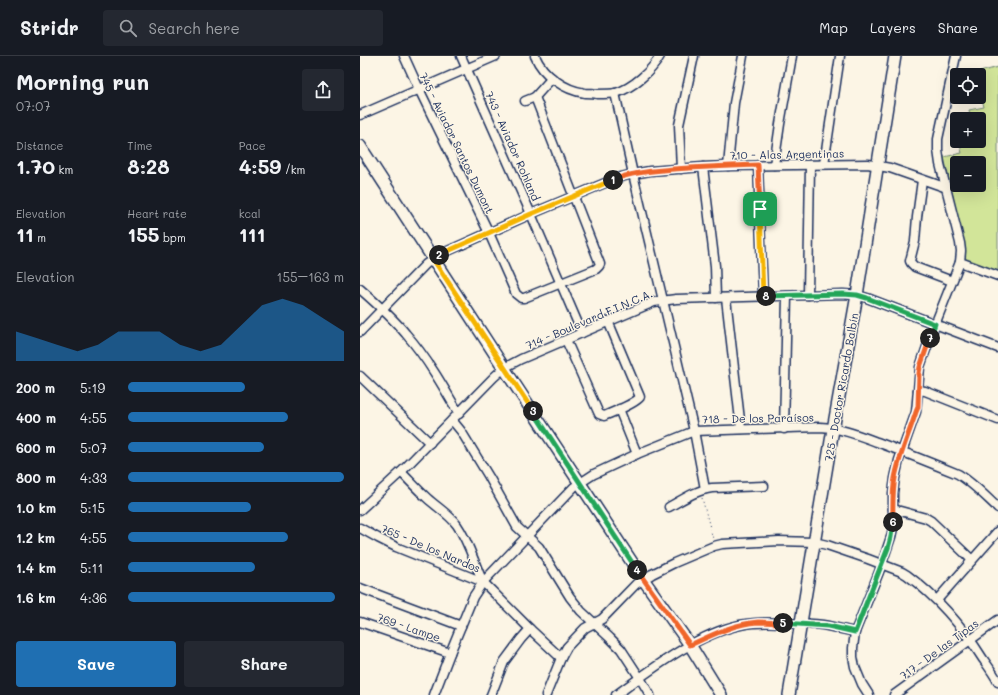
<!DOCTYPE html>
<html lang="en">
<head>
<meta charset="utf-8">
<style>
  :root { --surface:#171b24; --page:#242831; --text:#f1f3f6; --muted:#9ea1a6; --line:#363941; --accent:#1f6fb2 }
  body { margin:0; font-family:Mali,sans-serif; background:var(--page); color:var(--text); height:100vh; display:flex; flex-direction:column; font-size:15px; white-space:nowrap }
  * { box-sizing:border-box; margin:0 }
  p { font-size:13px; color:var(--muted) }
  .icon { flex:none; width:22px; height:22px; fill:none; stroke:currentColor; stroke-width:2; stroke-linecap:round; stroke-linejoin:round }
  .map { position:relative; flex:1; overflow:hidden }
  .panel { display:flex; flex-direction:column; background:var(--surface); width:360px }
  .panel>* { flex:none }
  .fabs { position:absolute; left:590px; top:12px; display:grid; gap:8px }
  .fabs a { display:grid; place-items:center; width:36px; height:36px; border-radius:4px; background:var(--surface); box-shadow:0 4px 16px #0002; font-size:20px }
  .pin { position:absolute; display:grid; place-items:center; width:34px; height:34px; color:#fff; margin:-17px; border-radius:8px; box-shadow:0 2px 6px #0006 }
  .km { position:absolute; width:20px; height:20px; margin:-10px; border-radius:50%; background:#222; color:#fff; font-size:11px; line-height:20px; text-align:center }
  .round { display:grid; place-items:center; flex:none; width:42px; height:42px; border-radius:4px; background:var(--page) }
  .overview { display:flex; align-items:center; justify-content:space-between; height:68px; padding:0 16px }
  h1 { font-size:22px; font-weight:700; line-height:30px }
  .figures { display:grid; grid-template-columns:repeat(3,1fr); gap:6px; height:68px; padding:4px 16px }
  .figures div { display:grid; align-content:center }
  .figures b { font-size:20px; font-weight:700 }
  .figures small { font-size:11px; font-weight:400 }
  .figures p { font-size:11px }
  .chart { height:112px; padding:8px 16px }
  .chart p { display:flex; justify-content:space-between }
  .chart svg { width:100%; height:72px; margin-top:4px; fill:var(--accent); opacity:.7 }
  .cta { display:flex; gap:8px; margin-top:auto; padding:8px 16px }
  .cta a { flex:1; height:46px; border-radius:4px; background:var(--accent); color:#fff; font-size:16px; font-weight:700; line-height:46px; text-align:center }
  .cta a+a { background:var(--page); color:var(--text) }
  ul { padding:0 16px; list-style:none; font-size:13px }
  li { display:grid; grid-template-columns:64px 48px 1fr; align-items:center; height:30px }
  li i { height:10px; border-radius:5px; background:var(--accent) }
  header { display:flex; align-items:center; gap:24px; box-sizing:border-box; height:56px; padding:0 20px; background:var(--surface); border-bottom:1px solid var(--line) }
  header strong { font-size:19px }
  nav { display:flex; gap:22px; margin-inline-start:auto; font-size:14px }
  .search { width:280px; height:36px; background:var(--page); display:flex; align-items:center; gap:10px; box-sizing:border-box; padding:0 14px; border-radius:4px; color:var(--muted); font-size:15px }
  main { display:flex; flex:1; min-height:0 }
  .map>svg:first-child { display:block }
  .green { fill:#d2e599; stroke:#768a7c; fill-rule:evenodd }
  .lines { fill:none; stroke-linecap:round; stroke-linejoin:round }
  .street-casing { stroke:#1b2f5e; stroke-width:11 }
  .secondary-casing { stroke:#1b2f5e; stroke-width:14 }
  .path { stroke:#1b2f5e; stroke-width:1; stroke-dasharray:1 3; stroke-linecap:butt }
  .street { stroke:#fcf5e5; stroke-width:8 }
  .secondary { stroke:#fcf5e5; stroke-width:11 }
  .split-1-casing { stroke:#fff; stroke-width:8 }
  .split-2-casing { stroke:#fff; stroke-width:8 }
  .split-3-casing { stroke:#fff; stroke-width:8 }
  .split-4-casing { stroke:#fff; stroke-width:8 }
  .split-5-casing { stroke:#fff; stroke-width:8 }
  .split-6-casing { stroke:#fff; stroke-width:8 }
  .split-7-casing { stroke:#fff; stroke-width:8 }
  .split-8-casing { stroke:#fff; stroke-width:8 }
  .split-9-casing { stroke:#fff; stroke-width:8 }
  .split-1 { stroke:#f0652b; stroke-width:5 }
  .split-2 { stroke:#f5b400; stroke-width:5 }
  .split-3 { stroke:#f5b400; stroke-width:5 }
  .split-4 { stroke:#22a559; stroke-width:5 }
  .split-5 { stroke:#f0652b; stroke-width:5 }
  .split-6 { stroke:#22a559; stroke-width:5 }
  .split-7 { stroke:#f0652b; stroke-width:5 }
  .split-8 { stroke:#22a559; stroke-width:5 }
  .split-9 { stroke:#f5b400; stroke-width:5 }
  .labels { text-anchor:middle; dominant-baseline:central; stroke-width:3; stroke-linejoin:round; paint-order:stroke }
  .street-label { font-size:11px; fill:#1b2f5e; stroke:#fcf5e5 }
</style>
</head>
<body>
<header>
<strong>Stridr</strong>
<div class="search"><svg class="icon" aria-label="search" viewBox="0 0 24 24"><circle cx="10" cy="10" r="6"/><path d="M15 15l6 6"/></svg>Search here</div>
<nav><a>Map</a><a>Layers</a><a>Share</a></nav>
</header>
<main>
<section class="panel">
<div class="overview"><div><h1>Morning run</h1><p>07:07</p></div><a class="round"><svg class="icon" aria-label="share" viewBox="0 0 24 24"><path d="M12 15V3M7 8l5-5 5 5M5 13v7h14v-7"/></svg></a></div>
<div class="figures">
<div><p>Distance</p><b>1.70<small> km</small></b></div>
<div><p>Time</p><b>8:28</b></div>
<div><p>Pace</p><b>4:59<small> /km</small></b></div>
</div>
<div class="figures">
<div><p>Elevation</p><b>11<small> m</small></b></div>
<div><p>Heart rate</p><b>155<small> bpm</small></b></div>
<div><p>kcal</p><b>111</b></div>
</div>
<div class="chart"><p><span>Elevation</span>155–163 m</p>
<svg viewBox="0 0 160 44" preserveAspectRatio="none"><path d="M0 44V26L10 30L20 34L30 38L40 34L50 26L60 26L70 26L80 34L90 38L100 34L110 22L120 10L130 6L140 10L150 18L160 26V44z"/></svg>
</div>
<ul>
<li><b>200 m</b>5:19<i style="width:54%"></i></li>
<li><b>400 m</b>4:55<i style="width:74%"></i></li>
<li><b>600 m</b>5:07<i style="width:63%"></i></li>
<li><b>800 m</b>4:33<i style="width:100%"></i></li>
<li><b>1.0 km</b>5:15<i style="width:57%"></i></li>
<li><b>1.2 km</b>4:55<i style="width:74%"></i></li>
<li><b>1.4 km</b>5:11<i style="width:59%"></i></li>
<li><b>1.6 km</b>4:36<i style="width:96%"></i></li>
</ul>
<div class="cta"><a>Save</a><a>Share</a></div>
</section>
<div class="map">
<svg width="638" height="639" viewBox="0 0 638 639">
  <rect width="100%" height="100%" fill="#fcf5e5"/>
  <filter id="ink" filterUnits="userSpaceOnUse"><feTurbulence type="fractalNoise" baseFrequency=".025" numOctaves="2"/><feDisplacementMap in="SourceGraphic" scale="8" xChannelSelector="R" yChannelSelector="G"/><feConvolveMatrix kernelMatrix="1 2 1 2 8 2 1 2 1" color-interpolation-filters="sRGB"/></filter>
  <g filter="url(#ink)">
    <!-- green -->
    <path class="green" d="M638,11V216L605,204L603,185L584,101L602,97L599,85H619V63H611L609,54L624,51L619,31V19H616V17ZM597,107H619V129H597Z"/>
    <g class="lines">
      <defs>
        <g id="street">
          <polyline points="44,0 59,33 129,177 156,238 161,242 164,242 236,213 239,210 240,208 175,41 192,22"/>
          <polyline points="101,0 171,158 222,277"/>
          <path d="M175,0C183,19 204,34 225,37C229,37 233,37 237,38C243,38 251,38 256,37C272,32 292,15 300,0"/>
          <polyline points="255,37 273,118 334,375 345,433"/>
          <polyline points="165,45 175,41"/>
          <polyline points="0,59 136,0"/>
          <polyline points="464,108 480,0"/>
          <polyline points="398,109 403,240"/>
          <polyline points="414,109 420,68 432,0"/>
          <polyline points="368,110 374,47 383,0"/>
          <polyline points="343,111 355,210 356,242"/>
          <polyline points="321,113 319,69 334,0"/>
          <polyline points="562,124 557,161 555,185 550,205 551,207 555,211 592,225"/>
          <polyline points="600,206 638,220"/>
          <path d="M0,233C16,247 32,261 46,278C67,302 83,330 99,358"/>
          <polyline points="448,239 450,109"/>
          <polyline points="366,242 381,373"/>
          <polyline points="0,276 66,208 81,198 171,158 257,122 273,118 290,115 343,111 368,110 508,108 530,112 587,132"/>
          <path d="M206,284L239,358L244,360C253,356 275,348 280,341L248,265"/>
          <polyline points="0,320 70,387"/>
          <polyline points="558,334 565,335 638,364"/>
          <polyline points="259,353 277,398"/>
          <polyline points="92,364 101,375 129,421 157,471 179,491 210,541 221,555 250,582 261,593 280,622 290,639"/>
          <polyline points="424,373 427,240"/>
          <path d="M41,416C50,425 58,434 67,442C78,452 89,458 97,469C109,486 114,507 123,526"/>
          <path d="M309,451C322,444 336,434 352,432L404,430"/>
          <polyline points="533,453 566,462 571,465 612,504"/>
          <polyline points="0,454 41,416 134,321 144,312 161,303 294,246 316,243 483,238 497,239 507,242 638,292"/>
          <polyline points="0,472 18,482 36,491 123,526 170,573 201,602"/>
          <polyline points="0,532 101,570"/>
          <polyline points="577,544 638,475"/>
          <polyline points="0,566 90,597"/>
          <path d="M74,639L90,597L113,541L123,526L214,431L234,418L277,398L334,375L460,371C480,372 498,379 517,386C544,396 571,407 598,418C613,427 625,440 638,452"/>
          <polyline points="131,639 144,606 161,583 170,573"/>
          <path d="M186,639L201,602L207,591L225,572L242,563L247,558L276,528L292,518L314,507L354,490L362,488L419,485L454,486L467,489L508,503L542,516L547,519C578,542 603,571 623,603C628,610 634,618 638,626"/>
          <path d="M256,639C292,613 337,578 380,569C395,566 408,566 423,567C438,568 454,567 468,570C477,572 486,574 495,576"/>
          <polyline points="509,639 502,628 495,611 493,601 493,592 495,576 519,516 531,481 533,472 533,437 535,422 539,404 556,356 560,311 572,276 600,206 601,195 600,187 580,108 578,94 578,83 596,0"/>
          <polyline points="534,639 638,564"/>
        </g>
        <g id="secondary">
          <polyline points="0,90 144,312 283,523 330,589 361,639"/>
          <polyline points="429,639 471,385 497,239 535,0"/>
        </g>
      </defs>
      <!-- street casing -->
      <use href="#street" class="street-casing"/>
      <!-- secondary casing -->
      <use href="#secondary" class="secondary-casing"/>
      <!-- path -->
      <polyline class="path" points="342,442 353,483"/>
      <!-- street -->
      <use href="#street" class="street"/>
      <!-- secondary -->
      <use href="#secondary" class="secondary"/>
    </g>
  </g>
  <g class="lines" filter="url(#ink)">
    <defs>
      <path id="split-1" d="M253,124C273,116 294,115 314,113C342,111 370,110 398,109L400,153"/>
      <polyline id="split-2" points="79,199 171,158 253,124"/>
      <polyline id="split-3" points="79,199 73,203 173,355"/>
      <polyline id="split-4" points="173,355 277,514"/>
      <path id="split-5" d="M277,514L330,589C352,579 373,568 398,566C406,566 415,567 423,567"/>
      <polyline id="split-6" points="423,567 468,570 495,576 528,492 531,481 533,466"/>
      <path id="split-7" d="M533,466C533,452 532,437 535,422C539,400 549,378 556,356L558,351L559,317L560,311L570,282"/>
      <polyline id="split-8" points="406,240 483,238 497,239 507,242 575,268 570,282"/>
      <polyline id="split-9" points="400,153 403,240 406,240"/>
    </defs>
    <!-- split-1 casing -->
    <use href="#split-1" class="split-1-casing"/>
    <!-- split-2 casing -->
    <use href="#split-2" class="split-2-casing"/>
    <!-- split-3 casing -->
    <use href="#split-3" class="split-3-casing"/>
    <!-- split-4 casing -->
    <use href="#split-4" class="split-4-casing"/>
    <!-- split-5 casing -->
    <use href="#split-5" class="split-5-casing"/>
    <!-- split-6 casing -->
    <use href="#split-6" class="split-6-casing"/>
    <!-- split-7 casing -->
    <use href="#split-7" class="split-7-casing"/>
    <!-- split-8 casing -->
    <use href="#split-8" class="split-8-casing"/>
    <!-- split-9 casing -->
    <use href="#split-9" class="split-9-casing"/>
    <!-- split-1 -->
    <use href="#split-1" class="split-1"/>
    <!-- split-2 -->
    <use href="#split-2" class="split-2"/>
    <!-- split-3 -->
    <use href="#split-3" class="split-3"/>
    <!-- split-4 -->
    <use href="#split-4" class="split-4"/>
    <!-- split-5 -->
    <use href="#split-5" class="split-5"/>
    <!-- split-6 -->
    <use href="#split-6" class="split-6"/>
    <!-- split-7 -->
    <use href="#split-7" class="split-7"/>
    <!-- split-8 -->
    <use href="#split-8" class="split-8"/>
    <!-- split-9 -->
    <use href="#split-9" class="split-9"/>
  </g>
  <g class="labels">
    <!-- street labels -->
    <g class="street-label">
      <text transform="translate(97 87) rotate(64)">745 - Aviador Santos Dumont</text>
      <text transform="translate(153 90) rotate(66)">743 - Aviador Rohland</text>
      <text transform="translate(427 98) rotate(-1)">710 - Alas Argentinas</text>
      <text transform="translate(229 263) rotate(-23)">714 - Boulevard F.I.N.C.A.</text>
      <text transform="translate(481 331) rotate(-80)">725 - Doctor Ricardo Balbín</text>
      <text transform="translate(398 362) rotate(-1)">718 - De los Paraísos</text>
      <text transform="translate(71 492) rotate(23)">765 - De los Nardos</text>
      <text transform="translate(49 571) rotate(19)">769 - Lampe</text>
      <text transform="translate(579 593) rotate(-36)">717 - De las Tipas</text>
    </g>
  </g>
</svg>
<div class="fabs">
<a><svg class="icon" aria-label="locate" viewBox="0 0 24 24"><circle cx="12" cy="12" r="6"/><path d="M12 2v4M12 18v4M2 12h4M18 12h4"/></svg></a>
<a>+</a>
<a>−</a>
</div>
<div class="pin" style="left:400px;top:153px;background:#1e9e55"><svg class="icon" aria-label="arrive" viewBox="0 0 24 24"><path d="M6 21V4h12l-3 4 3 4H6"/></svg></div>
<b class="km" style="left:253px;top:124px">1</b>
<b class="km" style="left:79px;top:199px">2</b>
<b class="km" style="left:173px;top:355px">3</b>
<b class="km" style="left:277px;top:514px">4</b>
<b class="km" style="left:423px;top:567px">5</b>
<b class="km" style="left:533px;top:466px">6</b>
<b class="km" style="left:570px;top:282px">7</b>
<b class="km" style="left:406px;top:240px">8</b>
</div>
</main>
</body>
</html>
